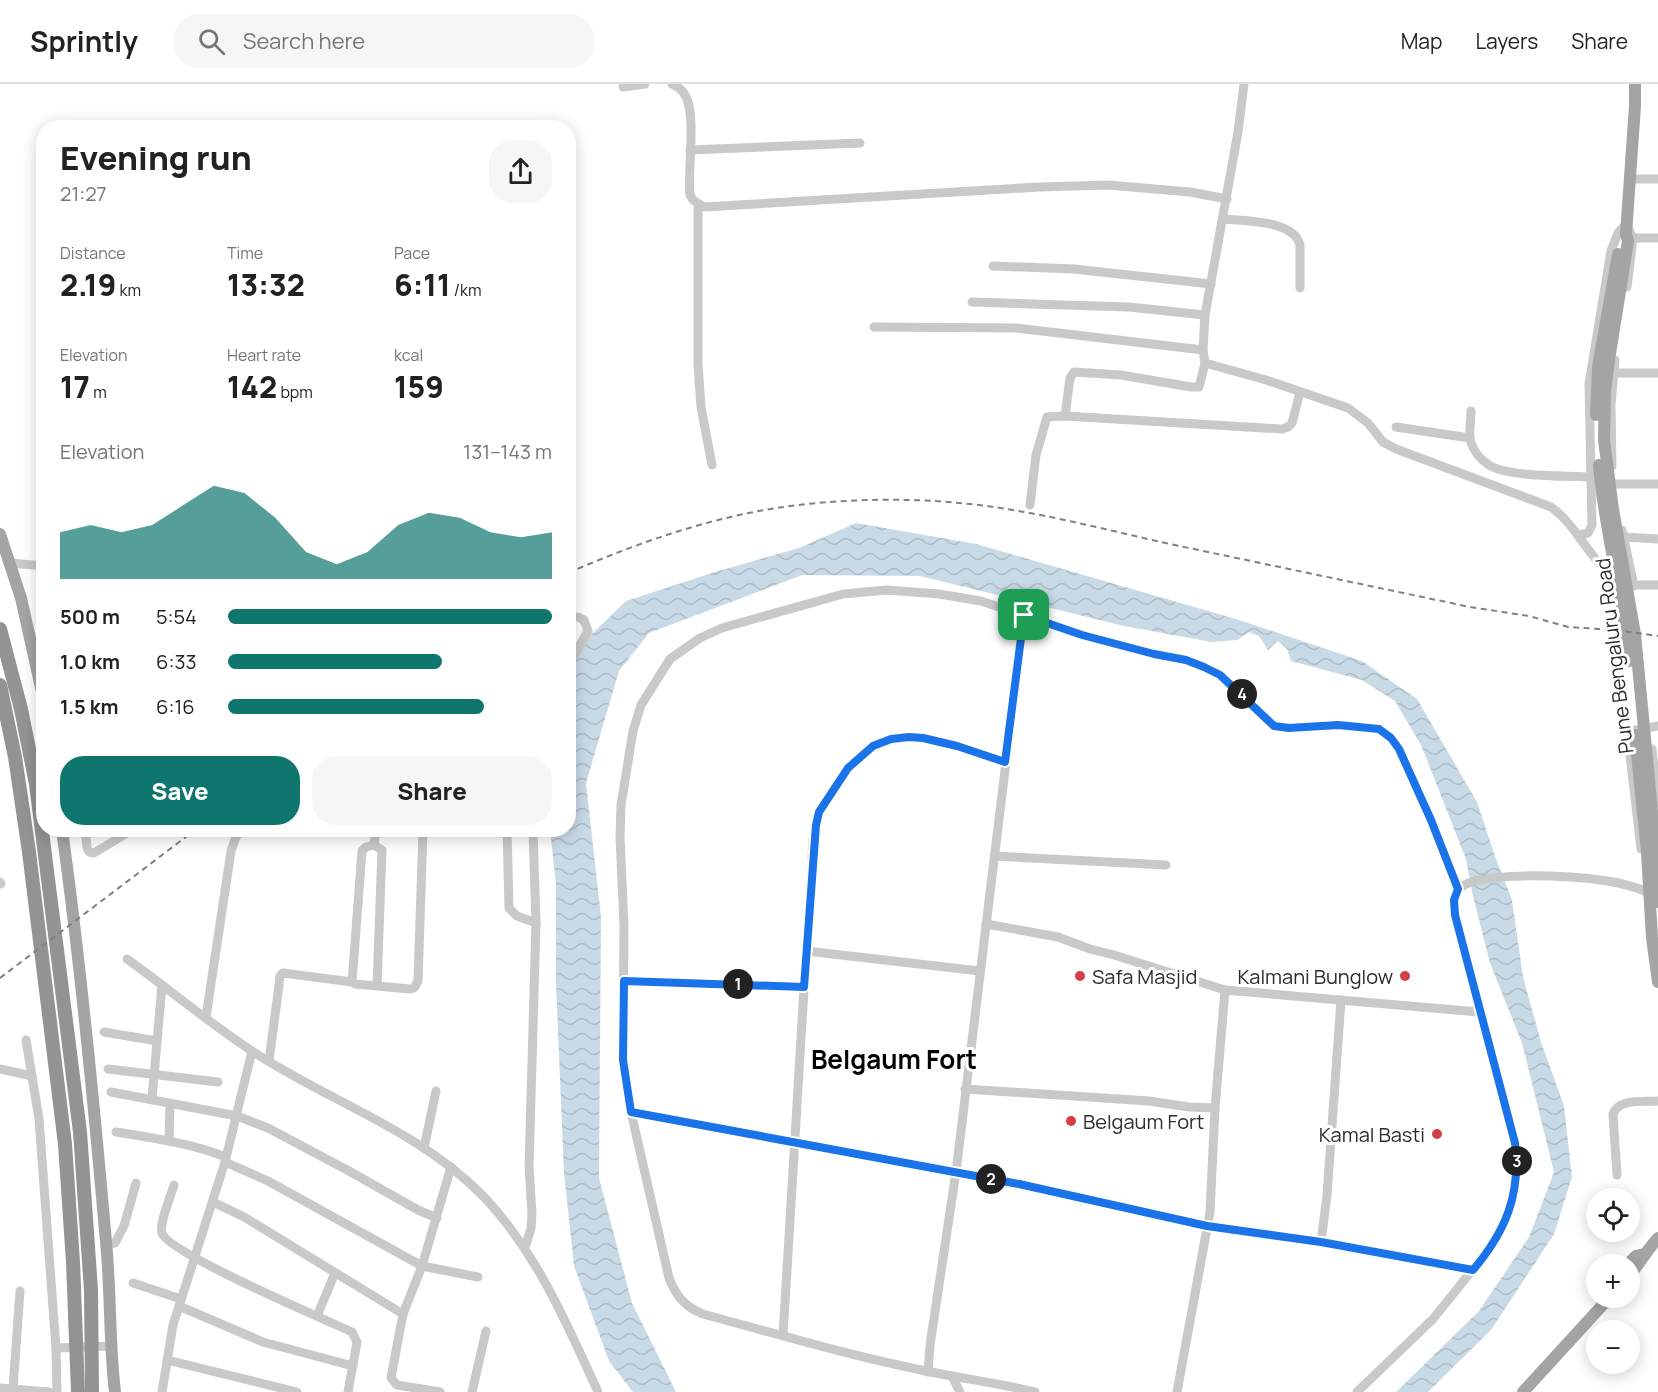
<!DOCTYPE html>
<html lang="en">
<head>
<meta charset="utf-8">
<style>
  :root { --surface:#fff; --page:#f6f6f6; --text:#222; --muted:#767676; --line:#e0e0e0; --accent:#0f766e }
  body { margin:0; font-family:Manrope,sans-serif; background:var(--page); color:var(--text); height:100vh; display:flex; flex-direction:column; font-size:22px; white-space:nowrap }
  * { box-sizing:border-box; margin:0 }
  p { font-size:20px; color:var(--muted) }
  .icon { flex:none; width:33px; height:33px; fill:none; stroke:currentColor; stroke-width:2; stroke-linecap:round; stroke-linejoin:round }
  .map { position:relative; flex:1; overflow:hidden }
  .sheet { position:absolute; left:36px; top:36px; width:540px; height:717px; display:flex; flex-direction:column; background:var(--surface); border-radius:24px; box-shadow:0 3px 15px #0003 }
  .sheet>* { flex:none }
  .controls { position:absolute; left:1586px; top:1104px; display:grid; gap:12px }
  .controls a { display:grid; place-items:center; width:54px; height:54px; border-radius:50%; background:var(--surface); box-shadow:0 3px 15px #0003; font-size:30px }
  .pin { position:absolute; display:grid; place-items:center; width:51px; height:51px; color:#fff; margin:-26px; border-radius:12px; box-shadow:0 3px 9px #0006 }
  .km { position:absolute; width:30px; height:30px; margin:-15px; border-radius:50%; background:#222; color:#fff; font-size:16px; line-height:30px; text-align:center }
  .round { display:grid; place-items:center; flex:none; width:63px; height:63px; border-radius:24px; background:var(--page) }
  .overview { display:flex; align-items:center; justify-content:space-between; height:102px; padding:0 24px }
  h1 { font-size:33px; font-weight:800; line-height:45px }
  .stats { display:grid; grid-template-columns:repeat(3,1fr); gap:9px; height:102px; padding:6px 24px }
  .stats div { display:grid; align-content:center }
  .stats b { font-size:30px; font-weight:800 }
  .stats small { font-size:16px; font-weight:400 }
  .stats p { font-size:16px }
  .chart { height:168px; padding:12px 24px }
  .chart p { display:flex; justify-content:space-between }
  .chart svg { width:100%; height:108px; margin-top:6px; fill:var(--accent); opacity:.7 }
  .primary-button { display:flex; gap:12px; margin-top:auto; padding:12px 24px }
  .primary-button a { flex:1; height:69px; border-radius:24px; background:var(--accent); color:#fff; font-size:24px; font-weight:800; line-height:69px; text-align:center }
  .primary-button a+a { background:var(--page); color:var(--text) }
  ul { padding:0 24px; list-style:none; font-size:20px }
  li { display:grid; grid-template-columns:96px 72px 1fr; align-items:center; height:45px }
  li i { height:15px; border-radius:8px; background:var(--accent) }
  header { display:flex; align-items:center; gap:36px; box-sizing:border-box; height:84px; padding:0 30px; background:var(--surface); border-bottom:2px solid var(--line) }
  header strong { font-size:28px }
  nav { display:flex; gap:33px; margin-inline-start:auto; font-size:21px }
  .search { width:420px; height:54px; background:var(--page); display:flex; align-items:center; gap:15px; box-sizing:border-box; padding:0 21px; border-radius:24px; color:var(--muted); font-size:22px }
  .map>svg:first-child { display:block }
  .water { fill:url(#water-waves) }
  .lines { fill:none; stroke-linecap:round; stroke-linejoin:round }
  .minor { stroke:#c9c9c9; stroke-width:9 }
  .major { stroke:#a4a4a4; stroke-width:12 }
  .highway { stroke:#939393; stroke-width:14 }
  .rail { stroke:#818181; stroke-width:2; stroke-dasharray:6 4.5; stroke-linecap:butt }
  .route-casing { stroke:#fff; stroke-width:12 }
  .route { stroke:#1a73e8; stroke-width:8 }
  .poi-dot { fill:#d33f45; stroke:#fff; stroke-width:2 }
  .labels { text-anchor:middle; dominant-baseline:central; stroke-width:6; stroke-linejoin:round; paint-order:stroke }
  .street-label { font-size:20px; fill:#2c2c2c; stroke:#fff }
  .poi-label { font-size:20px; fill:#2c2c2c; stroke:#fff; text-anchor:start }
  .district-label { font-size:26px; font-weight:bold; fill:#000; stroke:#fff }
</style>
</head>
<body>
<header>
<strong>Sprintly</strong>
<div class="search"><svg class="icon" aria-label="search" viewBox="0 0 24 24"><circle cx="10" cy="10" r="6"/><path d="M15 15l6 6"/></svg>Search here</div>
<nav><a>Map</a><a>Layers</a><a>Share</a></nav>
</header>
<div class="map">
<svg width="1658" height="1308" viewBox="0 0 1658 1308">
  <defs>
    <pattern id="water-waves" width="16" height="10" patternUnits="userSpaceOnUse" patternTransform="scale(1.5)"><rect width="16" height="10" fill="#c9dae7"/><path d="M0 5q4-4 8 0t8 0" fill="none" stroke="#adbbc6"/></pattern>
  </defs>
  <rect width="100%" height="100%" fill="#fff"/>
  <!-- water -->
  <polygon class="water" points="856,439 976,460 1236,535 1362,577 1417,615 1477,718 1496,775 1512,816 1523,893 1541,958 1564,1022 1572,1093 1554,1150 1491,1246 1428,1308 1396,1308 1479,1227 1529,1153 1554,1088 1522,959 1490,879 1472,808 1466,775 1421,661 1395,617 1362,596 1291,577 1287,565 1278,557 1268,566 1259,552 1249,548 1237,556 1212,558 1124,542 920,492 802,491 649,549 619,587 586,699 601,833 599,1094 632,1219 676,1308 633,1308 609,1277 574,1182 564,1089 556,900 556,800 550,746 568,746 569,572 626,517 715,488 799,464"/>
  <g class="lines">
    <!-- minor -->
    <g class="minor">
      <path d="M672,0C676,2 680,4 683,8C698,26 687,86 690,111L693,116L704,123L1039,103L1108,101L1190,108L1227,115"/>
      <polyline points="623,3 645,0"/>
      <polyline points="690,66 860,59"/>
      <polyline points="1630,95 1658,95"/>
      <polyline points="698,121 698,280 701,323 712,381"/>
      <path d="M1223,135C1244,137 1294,136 1300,161V204"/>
      <polyline points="1633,154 1658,154"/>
      <polyline points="993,182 1074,185 1211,200"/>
      <polyline points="972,218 1129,223 1205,231"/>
      <polyline points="874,243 1016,244 1203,266"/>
      <path d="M1205,279L1266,296L1348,324L1368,339L1383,358L1396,365L1551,423C1578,442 1590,478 1618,496"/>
      <polyline points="1613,289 1658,289"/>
      <path d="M1471,327C1471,337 1468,350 1471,359C1474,367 1481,376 1489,381C1508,393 1566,392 1590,393"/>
      <polyline points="1065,332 1070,294 1074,288 1121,291 1191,303 1199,303 1205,279 1203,266 1205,231 1238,48 1244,0"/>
      <polyline points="1396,343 1470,354"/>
      <polyline points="1612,382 1611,320 1615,276"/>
      <polyline points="1614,400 1658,400"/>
      <polyline points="1030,421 1036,371 1047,333 1065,332 1282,345 1288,343 1292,339 1300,308"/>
      <polyline points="1622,446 1634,502"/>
      <polyline points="1579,451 1588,449 1592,441 1589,300 1611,167 1618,149 1626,140 1633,154 1627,203"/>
      <polyline points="1624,453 1658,455"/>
      <polyline points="10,479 44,482"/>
      <polyline points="1630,501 1658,501"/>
      <polyline points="568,533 578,533 584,536 588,547 568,582"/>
      <polyline points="1652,665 1658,719"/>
      <polyline points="85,746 87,764 89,768 94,769 132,746"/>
      <polyline points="507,746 509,824 517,832 536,839"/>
      <polyline points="374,761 376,746"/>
      <polyline points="1641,765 1628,654 1631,647 1658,642"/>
      <polyline points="994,772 1166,781"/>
      <polyline points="0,798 1,800"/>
      <polyline points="986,840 1058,853 1090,865 1114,871 1225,906 1479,928"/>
      <polyline points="806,867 980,887"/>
      <path d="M127,875C169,905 209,939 252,967C328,1017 419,1046 483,1112C536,1167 567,1240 598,1308"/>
      <polyline points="624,897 804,903"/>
      <polyline points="377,902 382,766 374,761 366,763 362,767 352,898 355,900 410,905 414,904 418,897 423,746"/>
      <polyline points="206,933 231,767 236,753 242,746"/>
      <polyline points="104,948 157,957"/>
      <polyline points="26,956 39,1035 56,1264 57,1308"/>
      <polyline points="269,977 279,901 280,892 283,889 352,898"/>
      <polyline points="0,985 32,992"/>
      <polyline points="108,985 218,998"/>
      <polyline points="965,1005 1149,1017 1189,1023 1215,1024"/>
      <polyline points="111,1008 237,1032 268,1044 349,1087 418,1126 437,1134"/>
      <polyline points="152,1015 162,901"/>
      <polyline points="631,1028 1019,1100 1207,1142 1321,1158 1473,1186"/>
      <path d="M116,1048C153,1054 190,1059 226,1073"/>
      <polyline points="169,1057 170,1020"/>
      <polyline points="424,1064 436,1007"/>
      <polyline points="225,1078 268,1097 422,1182 478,1193"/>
      <path d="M1617,1091L1613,1030C1619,1014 1643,1018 1658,1017"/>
      <path d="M174,1101C171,1112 159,1139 162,1149C168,1169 324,1235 352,1248L357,1258L348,1308"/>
      <polyline points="213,1118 244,1133 403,1230"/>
      <polyline points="1321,1158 1327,1111 1341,916"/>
      <polyline points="107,1161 115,1159 124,1142 136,1099"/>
      <polyline points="525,1164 531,1144 532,1130 529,1083 536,839 533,746"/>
      <polyline points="133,1199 181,1215"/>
      <polyline points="179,1222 263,1258 353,1282"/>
      <polyline points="317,1232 335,1189"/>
      <path d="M783,1252L813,756C817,730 827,714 842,693C886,630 945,659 1005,678"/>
      <polyline points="56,1264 112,1262"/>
      <polyline points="167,1276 297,1308"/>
      <polyline points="928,1288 930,1261 956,1088 1024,530"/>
      <polyline points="952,1292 960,1308"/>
      <polyline points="0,1304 49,1308"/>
      <polyline points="13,1305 20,1207"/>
      <polyline points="162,1308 173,1241 225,1078 252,967"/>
      <polyline points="440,1308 397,1301 391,1294 403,1230 422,1182 451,1083"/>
      <polyline points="472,1308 486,1247"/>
      <path d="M1035,1308C999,1299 963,1295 926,1287C851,1272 777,1250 703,1230C685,1223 676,1212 669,1194L631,1028L623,976L624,841L620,753L621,721L633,647L641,621L670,575L700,554L722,544L843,510L886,506L939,510L981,517L1082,551L1154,570L1186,576L1220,591L1274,642L1289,644L1338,641L1366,643L1379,645L1391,654L1399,665L1431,736L1458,805"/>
      <polyline points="1177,1308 1210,1128 1215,1024 1225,906"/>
      <path d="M1357,1308L1433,1235L1494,1159L1502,1146L1514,1106L1518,1083L1515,1059L1455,831C1455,823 1453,811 1459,805C1475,786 1575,792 1600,796C1618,798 1636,803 1653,810"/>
    </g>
    <!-- major -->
    <g class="major">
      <polyline points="1635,0 1635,22 1626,150 1628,157 1609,276 1605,307 1604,356 1613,425 1635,550 1656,769 1658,818"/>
      <polyline points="1596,331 1598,283 1618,170"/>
      <path d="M1599,381C1604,447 1624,511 1629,577"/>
      <polyline points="0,450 21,514 44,617"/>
      <polyline points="1635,651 1647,768 1652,854 1658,898"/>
      <path d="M62,746C81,882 94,1020 106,1158C111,1208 109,1258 115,1308"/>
      <polyline points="1628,1180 1636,1172 1644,1170"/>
      <path d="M1629,1192C1640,1179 1647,1166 1658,1154"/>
      <polyline points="1523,1308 1609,1214"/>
    </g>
    <!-- highway -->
    <g class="highway">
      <polyline points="0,545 21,625 36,700 80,1048 91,1206 92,1308"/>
      <polyline points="0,601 15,673 29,768 65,1060 73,1178 78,1308"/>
    </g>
    <!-- rail -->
    <g class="rail">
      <path d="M568,489C642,457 719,430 799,421C867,413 939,414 1007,425C1062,434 1116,448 1170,460C1270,481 1370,502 1470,523L1529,532L1568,543L1616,546L1658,552"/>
      <polyline points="0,894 195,746"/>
    </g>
  </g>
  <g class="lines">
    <defs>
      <path id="route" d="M1024,531L1082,551L1154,570L1186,576L1204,583L1220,591L1274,642L1289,644L1338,641L1379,645L1391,654L1399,665L1431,736L1458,805L1454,816L1455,831L1515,1059C1521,1110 1506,1147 1473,1186L1321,1158L1207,1142L1019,1100L631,1028L623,976L624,897L804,903L816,741L819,728L848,684L873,662L891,655L909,653L923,654L957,662L1005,678Z"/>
    </defs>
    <!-- route casing -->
    <use href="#route" class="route-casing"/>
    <!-- route -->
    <use href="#route" class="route"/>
  </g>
  <!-- markers -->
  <g class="poi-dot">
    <circle cx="1080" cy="892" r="6"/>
    <circle cx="1405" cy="892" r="6"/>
    <circle cx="1071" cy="1037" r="6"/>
    <circle cx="1437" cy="1050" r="6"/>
  </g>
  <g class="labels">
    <!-- street labels -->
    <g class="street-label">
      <text transform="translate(1614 572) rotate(-97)">Pune Bengaluru Road</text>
    </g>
    <!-- poi labels -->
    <g class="poi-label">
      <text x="1092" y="892">Safa Masjid</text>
      <text x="1393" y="892" text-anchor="end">Kalmani Bunglow</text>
      <text x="1083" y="1037">Belgaum Fort</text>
      <text x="1425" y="1050" text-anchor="end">Kamal Basti</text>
    </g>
    <!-- district labels -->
    <g class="district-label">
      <text x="894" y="975">Belgaum Fort</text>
    </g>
  </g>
</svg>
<div class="controls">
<a><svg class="icon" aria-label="locate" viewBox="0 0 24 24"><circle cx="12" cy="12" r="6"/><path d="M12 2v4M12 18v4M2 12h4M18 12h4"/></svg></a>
<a>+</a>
<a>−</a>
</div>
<div class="pin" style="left:1024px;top:531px;background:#1e9e55"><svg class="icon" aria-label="arrive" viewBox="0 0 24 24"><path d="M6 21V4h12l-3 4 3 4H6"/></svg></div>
<b class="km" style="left:738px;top:900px">1</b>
<b class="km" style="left:991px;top:1095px">2</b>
<b class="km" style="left:1517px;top:1077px">3</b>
<b class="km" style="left:1242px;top:610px">4</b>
<section class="sheet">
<div class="overview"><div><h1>Evening run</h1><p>21:27</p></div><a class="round"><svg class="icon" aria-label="share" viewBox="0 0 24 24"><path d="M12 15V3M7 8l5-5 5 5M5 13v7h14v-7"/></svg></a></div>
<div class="stats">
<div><p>Distance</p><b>2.19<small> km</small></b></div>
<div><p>Time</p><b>13:32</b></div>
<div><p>Pace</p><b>6:11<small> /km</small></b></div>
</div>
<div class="stats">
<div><p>Elevation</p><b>17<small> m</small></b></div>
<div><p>Heart rate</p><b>142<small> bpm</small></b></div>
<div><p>kcal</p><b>159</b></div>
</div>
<div class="chart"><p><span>Elevation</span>131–143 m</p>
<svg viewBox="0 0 160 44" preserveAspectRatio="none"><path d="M0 44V25L10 22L20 25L30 22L40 14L50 6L60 9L70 19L80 33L90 38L100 33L110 22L120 17L130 19L140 25L150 27L160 25V44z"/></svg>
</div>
<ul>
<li><b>500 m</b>5:54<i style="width:100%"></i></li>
<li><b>1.0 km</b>6:33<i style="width:66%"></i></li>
<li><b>1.5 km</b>6:16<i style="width:79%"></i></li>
</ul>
<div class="primary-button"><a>Save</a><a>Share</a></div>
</section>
</div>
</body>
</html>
